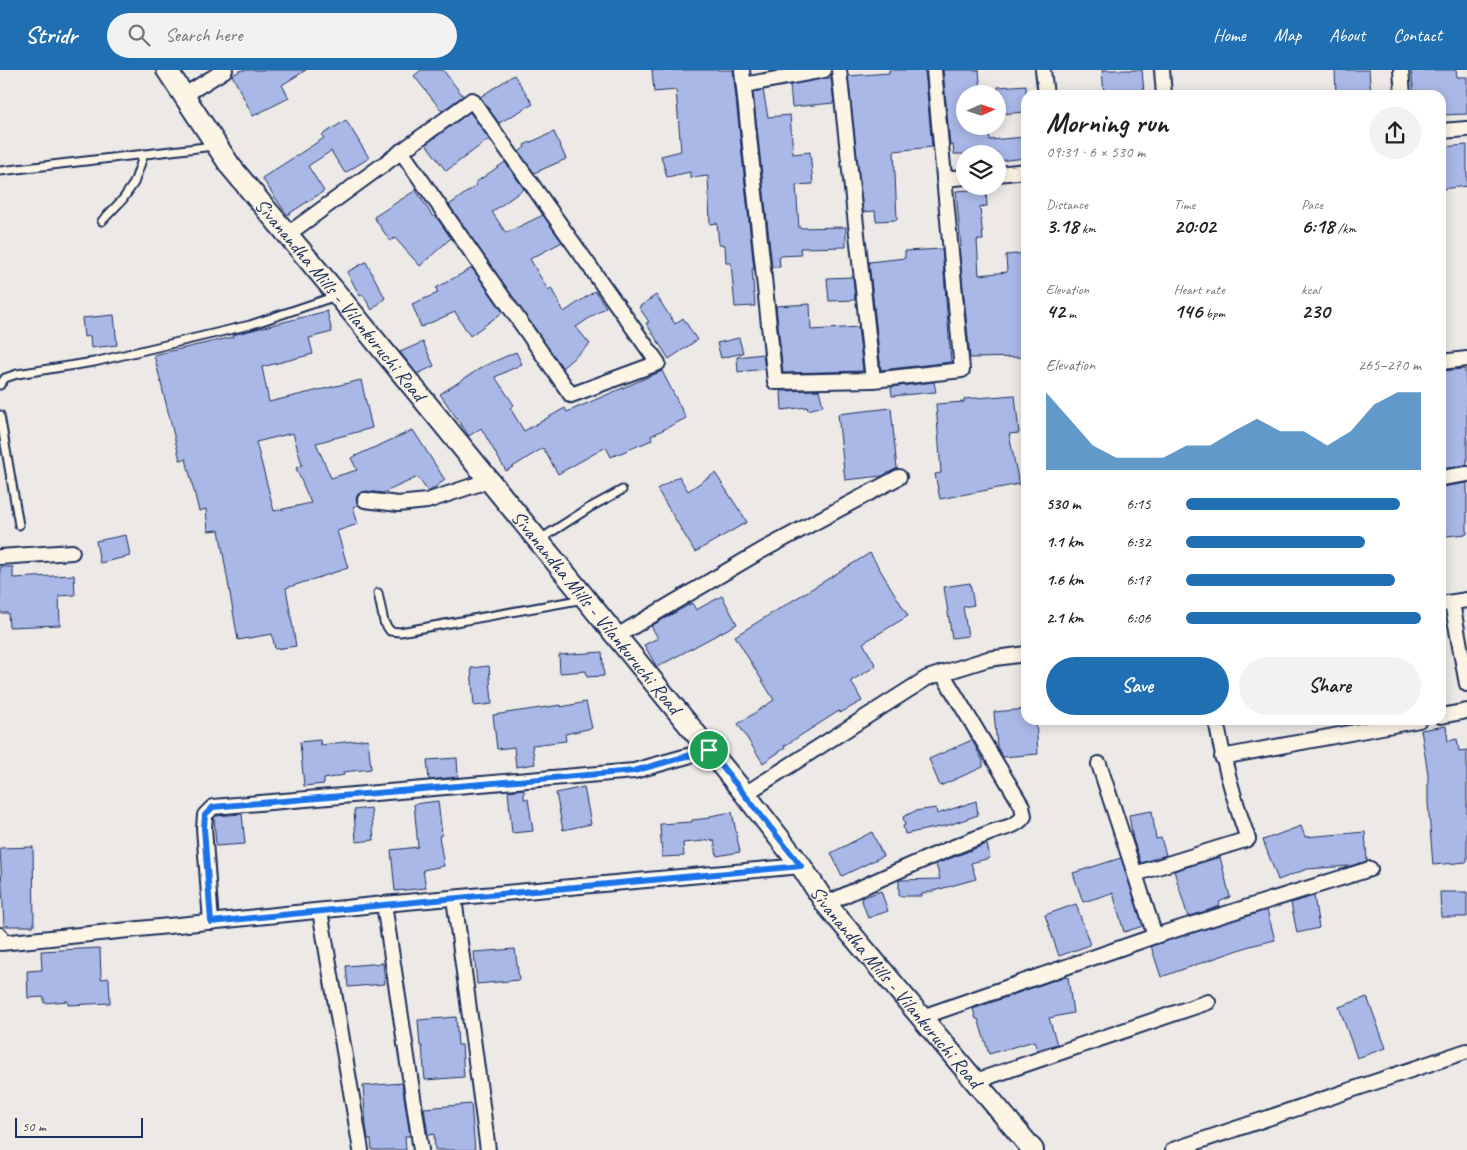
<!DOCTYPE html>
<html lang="en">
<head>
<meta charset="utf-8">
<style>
  :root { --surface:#fff; --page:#f2f2f2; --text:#202124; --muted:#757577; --accent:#1f6fb2 }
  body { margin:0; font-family:Caveat,sans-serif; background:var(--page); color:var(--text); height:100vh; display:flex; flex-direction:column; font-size:19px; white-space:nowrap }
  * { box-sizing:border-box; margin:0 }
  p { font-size:16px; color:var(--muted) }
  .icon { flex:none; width:28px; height:28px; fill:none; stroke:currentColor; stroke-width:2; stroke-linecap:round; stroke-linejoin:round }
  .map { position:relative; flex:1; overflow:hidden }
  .details { position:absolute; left:1021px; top:20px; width:425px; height:635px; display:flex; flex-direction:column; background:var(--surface); border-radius:15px; box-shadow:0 2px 12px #0003 }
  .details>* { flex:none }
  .needle { width:32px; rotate:87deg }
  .tools { position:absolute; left:956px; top:15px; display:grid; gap:10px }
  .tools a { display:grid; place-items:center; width:50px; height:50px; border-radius:50%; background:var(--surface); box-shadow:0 2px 12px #0003; font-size:25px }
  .scale { position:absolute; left:15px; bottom:12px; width:128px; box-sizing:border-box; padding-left:5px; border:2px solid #1b2f5e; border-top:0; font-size:14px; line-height:18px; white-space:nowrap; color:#1b2f5e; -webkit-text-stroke:4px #fcf5e5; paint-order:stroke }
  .pin { position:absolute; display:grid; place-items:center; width:42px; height:42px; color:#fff; margin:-21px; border:2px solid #fff; border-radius:50%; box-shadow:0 1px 5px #0007 }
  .round { display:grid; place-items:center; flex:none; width:52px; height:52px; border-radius:26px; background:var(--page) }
  .head { display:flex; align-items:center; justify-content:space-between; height:85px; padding:0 25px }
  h1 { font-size:28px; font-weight:700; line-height:38px }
  .figures { display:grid; grid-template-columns:repeat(3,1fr); gap:8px; height:85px; padding:5px 25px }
  .figures div { display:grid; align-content:center }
  .figures b { font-size:21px; font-weight:700 }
  .figures small { font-size:14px; font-weight:400 }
  .figures p { font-size:14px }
  .chart { height:140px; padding:10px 25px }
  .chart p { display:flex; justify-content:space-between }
  .chart svg { width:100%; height:90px; margin-top:5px; fill:var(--accent); opacity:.7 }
  .primary-button { display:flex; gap:10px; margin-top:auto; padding:10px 25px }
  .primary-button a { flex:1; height:58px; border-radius:30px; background:var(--accent); color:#fff; font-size:20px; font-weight:700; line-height:58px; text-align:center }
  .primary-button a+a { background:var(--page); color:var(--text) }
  ul { padding:0 25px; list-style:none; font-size:16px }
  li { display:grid; grid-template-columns:80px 60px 1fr; align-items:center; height:38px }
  li i { height:12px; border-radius:6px; background:var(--accent) }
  header { display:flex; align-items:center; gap:30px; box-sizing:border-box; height:70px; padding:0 25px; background:var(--accent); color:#fff }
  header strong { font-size:24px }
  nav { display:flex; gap:28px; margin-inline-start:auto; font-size:18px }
  .search { width:350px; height:45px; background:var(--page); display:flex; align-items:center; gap:12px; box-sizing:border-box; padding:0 18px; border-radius:28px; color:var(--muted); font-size:19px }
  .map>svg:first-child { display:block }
  .building { fill:#aab8e8; stroke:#1b2f5e; fill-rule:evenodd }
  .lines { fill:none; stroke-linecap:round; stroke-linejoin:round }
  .lane-casing { stroke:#1b2f5e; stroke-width:11 }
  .street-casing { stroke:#1b2f5e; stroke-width:18 }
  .secondary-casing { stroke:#1b2f5e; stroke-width:24 }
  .lane { stroke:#fcf5e5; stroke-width:7 }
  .street { stroke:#fcf5e5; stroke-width:14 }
  .secondary { stroke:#fcf5e5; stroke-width:20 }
  .route-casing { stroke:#fff; stroke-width:10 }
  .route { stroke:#1a73e8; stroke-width:6 }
  .labels { text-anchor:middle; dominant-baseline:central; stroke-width:4; stroke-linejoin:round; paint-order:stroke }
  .street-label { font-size:20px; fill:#1b2f5e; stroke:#fcf5e5 }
</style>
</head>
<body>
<header>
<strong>Stridr</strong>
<div class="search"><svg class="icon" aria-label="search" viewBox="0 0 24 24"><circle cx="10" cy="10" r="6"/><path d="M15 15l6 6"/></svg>Search here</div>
<nav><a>Home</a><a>Map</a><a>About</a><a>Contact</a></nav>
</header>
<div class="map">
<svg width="1467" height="1080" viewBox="0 0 1467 1080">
  <rect width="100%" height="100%" fill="#ece9e6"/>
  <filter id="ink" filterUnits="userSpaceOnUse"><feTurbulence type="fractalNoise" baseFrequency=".02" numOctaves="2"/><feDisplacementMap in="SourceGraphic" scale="10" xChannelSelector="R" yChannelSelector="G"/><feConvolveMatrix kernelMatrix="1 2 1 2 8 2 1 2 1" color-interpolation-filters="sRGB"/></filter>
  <g filter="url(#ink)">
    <!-- building -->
    <g class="building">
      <polygon points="242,0 306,0 282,15 289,28 253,46 232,5"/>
      <polygon points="421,0 443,0 463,26 442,41 414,6"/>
      <polygon points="652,0 733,0 754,199 752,199 755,236 735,237 731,193 726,193 725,175 719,175 717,153 710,154 708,106 690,108 690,102 667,107 661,86 681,81 676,20 654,22"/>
      <polygon points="889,0 925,0 932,77 894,81 897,150 876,151 875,141 863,142 848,6 889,3"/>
      <polygon points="943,0 979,0 981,24 965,24 965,56 988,56 990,70 1026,67 1026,88 998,91 998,84 954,84 953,75 950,76"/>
      <polygon points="1102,0 1142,0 1144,23 1104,25"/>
      <polygon points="1335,0 1369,0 1371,25 1336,25"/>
      <polygon points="1411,0 1456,0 1457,7 1467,7 1467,44 1441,45 1441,25 1414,25"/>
      <polygon points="514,5 533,34 499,53 480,27"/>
      <polygon points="826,8 831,8 834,33 792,37 790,15"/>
      <polygon points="1026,15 1026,42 998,44 998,17"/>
      <polygon points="763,20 768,47 790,45 793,84 810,82 813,114 796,115 799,158 846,157 846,177 800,178 801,185 779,186 780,197 772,197 753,22"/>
      <polygon points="470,42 489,69 446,101 426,74"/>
      <polygon points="346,50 369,88 345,103 331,81 308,96 324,121 287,145 262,108 324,68 322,65"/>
      <polygon points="554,62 566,89 534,103 519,82 525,77 524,75"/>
      <polygon points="1467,75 1467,116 1441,119 1441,77"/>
      <polygon points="505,92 524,119 492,142 506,163 543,145 562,172 530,189 548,220 551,218 564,242 595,221 606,237 576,257 590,274 562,298 449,135 477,115 475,113"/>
      <polygon points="986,119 987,136 980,137 983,170 977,170 979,205 1007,202 1006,185 1026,183 1026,287 970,288 959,177 961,177 956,121"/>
      <polygon points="416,120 433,147 435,145 451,168 420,196 395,168 390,171 374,147"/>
      <polygon points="942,179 951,292 881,300 869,192 905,188 905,181"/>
      <polygon points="366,192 385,228 372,240 363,225 360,226 347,202"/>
      <polygon points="472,198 503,242 470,266 455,242 421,257 412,234 438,223 436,218"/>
      <polygon points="853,207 855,230 829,231 827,208"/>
      <polygon points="656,225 675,254 683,248 697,270 669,289 653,264 646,253 649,252 639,237"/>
      <polygon points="810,234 811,260 858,257 863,301 783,303 776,236"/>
      <path d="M327,241L332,262L309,268L313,284L262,297L269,332L361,310L372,358L316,373L331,408L357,400L351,388L413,360L445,410L428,422L418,407L383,423L366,421L358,424L356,429L358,435L353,437L358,454L337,461L348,498L286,518L296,576L275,579L272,564L238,570L219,460L208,461L206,439L199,441L186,389L180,390L154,285L233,267V265ZM293,363L302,395L296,398L311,433L274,441L256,372Z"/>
      <polygon points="114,245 117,275 91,278 90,266 84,267 82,248"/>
      <polygon points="739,268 743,283 721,288 717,273"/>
      <polygon points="423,272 434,296 417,304 400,282"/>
      <polygon points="516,282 522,294 495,307 514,335 510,338 524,361 565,338 567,342 662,301 686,348 651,366 652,370 611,387 606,377 558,404 543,378 506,401 481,358 469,366 440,324 484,296"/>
      <polygon points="763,284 765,299 738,302 737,287"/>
      <polygon points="1465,299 1467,325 1467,395 1441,399 1441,301"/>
      <polygon points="934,312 936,322 892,326 891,317"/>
      <polygon points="819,320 823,336 808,340 807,337 782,340 781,321"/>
      <polygon points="1015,325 1019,363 1009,364 1019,414 940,429 935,404 941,403 936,334 964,332 964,329"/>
      <polygon points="891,338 897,399 882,406 845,410 838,344"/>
      <polygon points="715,403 747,452 695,482 657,419 679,406 688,421"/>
      <polygon points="1467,413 1467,464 1446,466 1445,459 1441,459 1441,417"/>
      <polygon points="126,465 130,486 100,493 96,471"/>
      <polygon points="870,483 908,546 863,573 876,596 851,611 862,631 840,643 839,641 784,676 785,678 763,693 738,654 774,630 735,566"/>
      <polygon points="0,497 13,497 13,508 74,505 75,525 59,526 60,555 9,557 8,543 0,543"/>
      <polygon points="970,513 974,535 963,537 968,566 952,568 944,517"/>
      <polygon points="722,526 737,554 657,597 644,575 658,568 651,556 692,533 696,540"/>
      <polygon points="602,582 604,606 587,607 586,601 560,603 559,585"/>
      <polygon points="489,596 492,634 474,636 471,598"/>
      <polygon points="586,632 592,658 565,664 566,671 532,675 535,694 516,697 514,677 497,679 493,645 561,635 561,637"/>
      <polygon points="1026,639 1026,650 1036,650 1038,684 1003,687 997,677 994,642"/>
      <polygon points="1446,656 1448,671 1457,669 1459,681 1467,680 1467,792 1433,795 1428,732 1428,704 1421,660"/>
      <polygon points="368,669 371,699 343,702 344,705 324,709 324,714 304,716 300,672 320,670 321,675"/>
      <polygon points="972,670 983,691 983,697 940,716 929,689"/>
      <polygon points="457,688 458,707 429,710 427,690"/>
      <polygon points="584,717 591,754 563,760 556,723"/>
      <polygon points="524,719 524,729 528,729 533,761 512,763 508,721"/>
      <polygon points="438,731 442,765 439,766 444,796 423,800 426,818 395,821 391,780 418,777 414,734"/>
      <polygon points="976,731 978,745 949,755 905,764 903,756 905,755 903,747 915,741 936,738 937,744"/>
      <polygon points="371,738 374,770 356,772 354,740"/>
      <polygon points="1152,741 1156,769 1161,768 1166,785 1141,793 1133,769 1129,745"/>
      <polygon points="732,742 740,782 717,786 714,770 683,773 684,786 662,787 660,754 692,752 692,750 710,748 710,746"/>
      <polygon points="242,744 245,774 216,776 214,748 216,746"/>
      <polygon points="1301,756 1305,767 1365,762 1367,791 1350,796 1307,799 1278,810 1263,770"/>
      <polygon points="872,762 883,786 842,806 831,783"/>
      <polygon points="987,774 990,788 971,793 976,809 922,824 922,826 899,826 899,810 940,809 936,794"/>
      <polygon points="33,777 34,856 4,856 0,778"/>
      <polygon points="1220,787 1230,827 1219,832 1220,836 1188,847 1174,801"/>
      <polygon points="1121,788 1143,856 1124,862 1113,823 1083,832 1073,803"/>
      <polygon points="881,821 888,841 868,848 861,828"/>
      <polygon points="1440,822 1467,822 1467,847 1441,847"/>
      <polygon points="1314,826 1319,858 1297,863 1291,833"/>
      <polygon points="1076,834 1090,875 1059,886 1045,845"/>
      <polygon points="1267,840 1275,870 1250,876 1161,907 1151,876"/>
      <polygon points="100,878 101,909 109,908 110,933 68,935 68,931 44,933 44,927 28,928 27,901 42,900 41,881"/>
      <polygon points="515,879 519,910 477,914 474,882"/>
      <polygon points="383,893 385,914 348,917 346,896"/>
      <polygon points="1068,907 1073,943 1049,948 1057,974 1037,980 1034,971 989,984 978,949 976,949 973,939 1060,908"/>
      <polygon points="1367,927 1386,978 1357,988 1339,937"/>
      <polygon points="456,947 458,975 462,975 464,1007 425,1010 422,976 420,976 418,950"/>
      <polygon points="402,1013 410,1066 405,1066 406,1080 372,1080 371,1069 368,1069 366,1056 363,1016"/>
      <polygon points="471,1034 475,1080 435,1080 434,1064 428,1065 424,1038"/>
    </g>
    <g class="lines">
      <defs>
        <g id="lane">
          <polyline points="0,101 214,76"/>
          <polyline points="102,151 123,129 134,113 144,84"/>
          <polyline points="0,315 5,308 17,304 94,292 250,255 336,226"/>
          <polyline points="0,345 19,455"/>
          <polyline points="539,470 589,438 622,420"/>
          <polyline points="378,523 384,552 390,561 400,562 584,529"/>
        </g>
        <g id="street">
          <polyline points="742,0 775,312 873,310 839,0"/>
          <polyline points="1043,0 1046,25"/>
          <polyline points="1162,0 1164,25"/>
          <polyline points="1401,0 1403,25"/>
          <polyline points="744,15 824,0"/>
          <polyline points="183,26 225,0"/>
          <polyline points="1441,61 1467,59"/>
          <polyline points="998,104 1026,101"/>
          <polyline points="944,109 965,107"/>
          <polyline points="288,164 472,30 658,293 571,325 401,81"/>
          <polyline points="1441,292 1467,289"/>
          <polyline points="873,310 962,300 934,0"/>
          <polyline points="1441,408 1467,404"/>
          <polyline points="365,430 398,434 427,431 490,410"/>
          <polyline points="0,487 72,482"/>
          <polyline points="1452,533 1467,614"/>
          <polyline points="1441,534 1467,530"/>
          <polyline points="617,566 761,481 899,407"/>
          <polyline points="1441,646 1467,641"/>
          <polyline points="1222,687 1419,650"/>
          <polyline points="1099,694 1135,804"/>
          <polyline points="745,724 927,608 988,589 1026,584"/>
          <polyline points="454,828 488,1080"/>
          <polyline points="384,834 421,1080"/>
          <path d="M826,834C879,809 932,785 987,764C1000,758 1016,758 1024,746L1022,736L942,603"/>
          <polyline points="320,841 361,1080"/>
          <polyline points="211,852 204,758 205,745 213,737 634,701 709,680"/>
          <polyline points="0,865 1,873 384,834 801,796"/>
          <polyline points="1155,866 1370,799"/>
          <path d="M922,947L1155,866L1135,804L1248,769C1234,730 1223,691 1216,650"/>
          <polyline points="976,1011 1208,932"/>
          <polyline points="1173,1080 1467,981"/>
        </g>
        <g id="secondary">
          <path id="s1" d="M167,0L231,97L338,225L745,724L801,796L826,834L1033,1080"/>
        </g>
      </defs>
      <!-- lane casing -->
      <use href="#lane" class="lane-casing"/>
      <!-- street casing -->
      <use href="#street" class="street-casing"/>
      <!-- secondary casing -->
      <use href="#secondary" class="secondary-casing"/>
      <!-- lane -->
      <use href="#lane" class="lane"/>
      <!-- street -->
      <use href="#street" class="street"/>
      <!-- secondary -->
      <use href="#secondary" class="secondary"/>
    </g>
  </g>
  <g class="lines" filter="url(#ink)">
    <defs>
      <polygon id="route" points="709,680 801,796 404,833 211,852 204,758 205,745 213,737 634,701"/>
    </defs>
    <!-- route casing -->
    <use href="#route" class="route-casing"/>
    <!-- route -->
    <use href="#route" class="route"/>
  </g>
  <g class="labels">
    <!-- street labels -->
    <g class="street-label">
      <text stroke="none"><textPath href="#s1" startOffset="288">Sivanandha Mills - Vilankuruchi Road</textPath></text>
      <text stroke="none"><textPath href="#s1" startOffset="692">Sivanandha Mills - Vilankuruchi Road</textPath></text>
      <text stroke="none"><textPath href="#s1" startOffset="1172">Sivanandha Mills - Vilankuruchi Road</textPath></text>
    </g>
  </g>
</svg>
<div class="tools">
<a><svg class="needle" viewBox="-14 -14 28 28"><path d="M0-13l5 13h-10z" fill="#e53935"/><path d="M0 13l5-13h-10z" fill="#757577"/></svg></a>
<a><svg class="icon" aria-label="layers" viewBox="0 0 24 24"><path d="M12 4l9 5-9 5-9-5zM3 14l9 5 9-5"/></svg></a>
</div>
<div class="scale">50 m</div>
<div class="pin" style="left:709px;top:680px;background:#1e9e55"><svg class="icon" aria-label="arrive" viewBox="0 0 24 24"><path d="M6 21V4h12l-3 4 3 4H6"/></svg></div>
<section class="details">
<div class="head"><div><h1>Morning run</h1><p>09:31 · 6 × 530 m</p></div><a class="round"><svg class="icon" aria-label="share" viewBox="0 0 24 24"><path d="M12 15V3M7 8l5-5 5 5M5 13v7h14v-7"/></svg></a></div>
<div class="figures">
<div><p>Distance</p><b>3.18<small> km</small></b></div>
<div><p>Time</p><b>20:02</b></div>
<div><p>Pace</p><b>6:18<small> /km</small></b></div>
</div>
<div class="figures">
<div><p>Elevation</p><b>42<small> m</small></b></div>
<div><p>Heart rate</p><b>146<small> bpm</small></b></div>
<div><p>kcal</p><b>230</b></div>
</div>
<div class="chart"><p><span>Elevation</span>265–270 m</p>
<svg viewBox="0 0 160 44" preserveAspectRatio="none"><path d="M0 44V6L10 19L20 32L30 38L40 38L50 38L60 32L70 32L80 25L90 19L100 25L110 25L120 32L130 25L140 12L150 6L160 6V44z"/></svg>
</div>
<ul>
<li><b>530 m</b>6:15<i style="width:91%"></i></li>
<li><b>1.1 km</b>6:32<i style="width:76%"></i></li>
<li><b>1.6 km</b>6:17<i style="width:89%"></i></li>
<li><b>2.1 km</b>6:06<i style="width:100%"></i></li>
</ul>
<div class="primary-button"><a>Save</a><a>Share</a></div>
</section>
</div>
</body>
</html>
